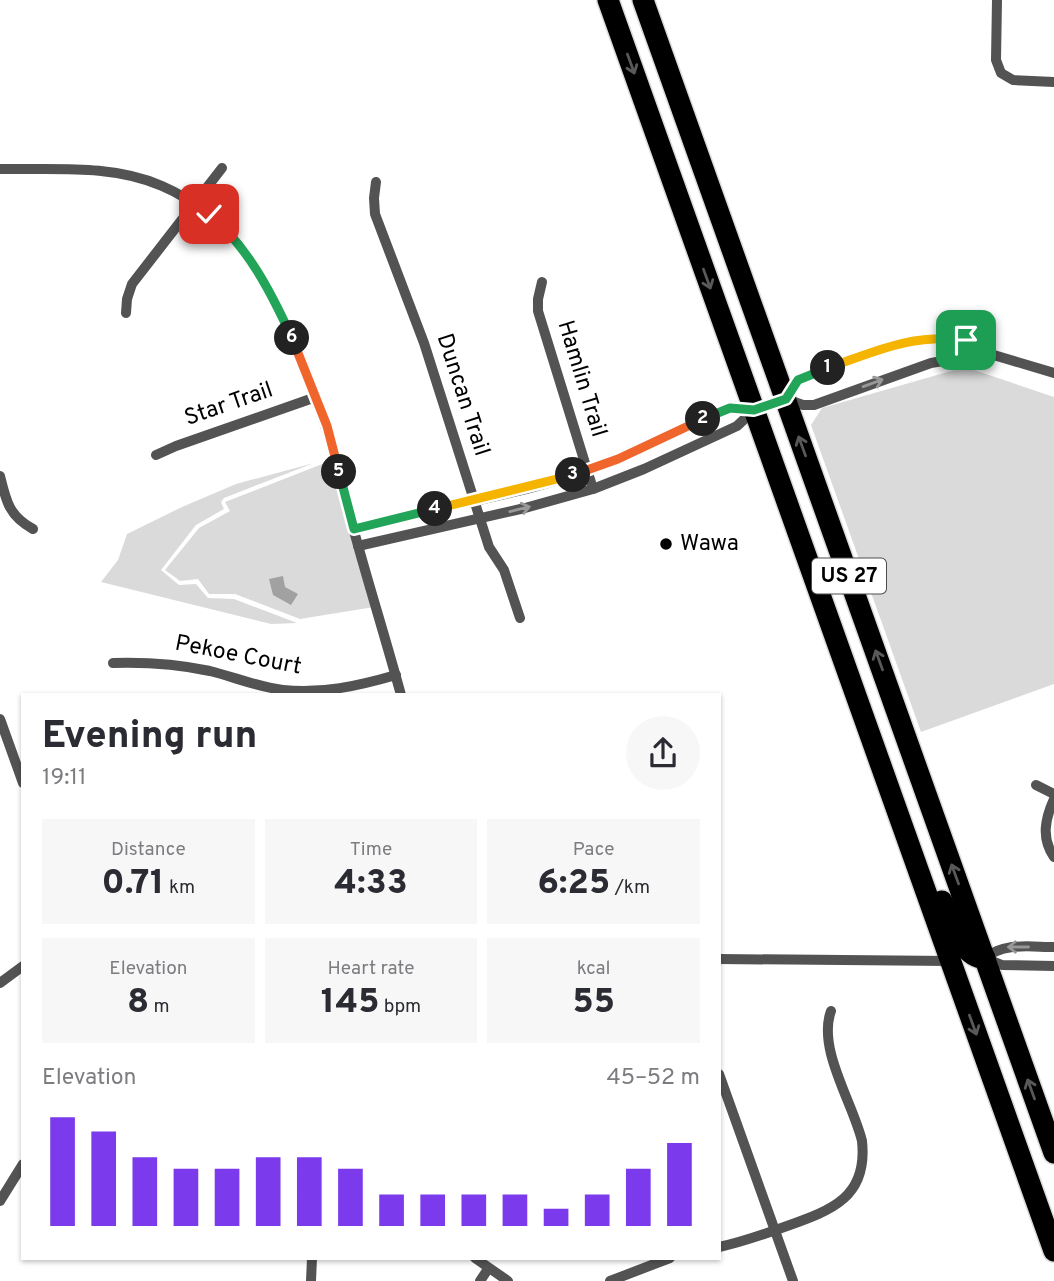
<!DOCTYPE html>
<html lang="en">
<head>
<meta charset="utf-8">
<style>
  :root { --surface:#fff; --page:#f7f7f7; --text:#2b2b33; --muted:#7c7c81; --accent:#7c3aed }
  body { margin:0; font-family:Overpass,sans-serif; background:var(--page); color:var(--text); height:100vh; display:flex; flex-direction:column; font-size:26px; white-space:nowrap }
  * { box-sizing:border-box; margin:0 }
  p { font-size:23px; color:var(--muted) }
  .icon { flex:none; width:38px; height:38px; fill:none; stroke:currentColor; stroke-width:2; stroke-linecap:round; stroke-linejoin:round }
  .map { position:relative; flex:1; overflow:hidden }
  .drawer { position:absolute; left:21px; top:693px; width:700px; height:567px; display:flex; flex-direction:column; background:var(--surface); border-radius:0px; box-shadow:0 2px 5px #0004 }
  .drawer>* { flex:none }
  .pin { position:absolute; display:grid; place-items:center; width:60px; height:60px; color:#fff; margin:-30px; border-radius:14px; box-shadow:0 4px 10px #0006 }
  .km { position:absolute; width:35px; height:35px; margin:-18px; border-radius:50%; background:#222; color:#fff; font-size:19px; line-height:35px; text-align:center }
  .round { display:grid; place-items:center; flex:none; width:74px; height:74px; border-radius:37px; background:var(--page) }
  .summary { display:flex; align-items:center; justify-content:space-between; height:119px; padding:0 21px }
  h1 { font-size:38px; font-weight:800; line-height:52px }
  .metrics { display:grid; grid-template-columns:repeat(3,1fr); gap:10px; height:119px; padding:7px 21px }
  .metrics div { display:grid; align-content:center; border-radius:0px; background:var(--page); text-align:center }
  .metrics b { font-size:35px; font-weight:800 }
  .metrics small { font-size:19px; font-weight:400 }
  .metrics p { font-size:19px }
  .chart { height:196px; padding:14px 21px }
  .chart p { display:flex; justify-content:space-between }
  .chart svg { width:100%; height:126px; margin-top:7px; stroke:var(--accent); stroke-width:6 }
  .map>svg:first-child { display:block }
  .green { fill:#dadada }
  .water { fill:#a1a1a1 }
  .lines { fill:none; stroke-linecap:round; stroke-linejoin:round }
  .highway-casing { stroke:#dbdbdb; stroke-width:24 }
  .street { stroke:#535353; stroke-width:10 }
  .highway { stroke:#000; stroke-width:21 }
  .oneway { stroke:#595959 }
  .oneway2 { stroke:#989898 }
  .split-1-casing { stroke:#fff; stroke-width:14 }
  .split-2-casing { stroke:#fff; stroke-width:14 }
  .split-3-casing { stroke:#fff; stroke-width:14 }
  .split-4-casing { stroke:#fff; stroke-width:14 }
  .split-5-casing { stroke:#fff; stroke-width:14 }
  .split-6-casing { stroke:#fff; stroke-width:14 }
  .split-7-casing { stroke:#fff; stroke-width:14 }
  .split-1 { stroke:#f5b400; stroke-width:9 }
  .split-2 { stroke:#22a559; stroke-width:9 }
  .split-3 { stroke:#f0652b; stroke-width:9 }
  .split-4 { stroke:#f5b400; stroke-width:9 }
  .split-5 { stroke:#22a559; stroke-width:9 }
  .split-6 { stroke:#f0652b; stroke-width:9 }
  .split-7 { stroke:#22a559; stroke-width:9 }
  .poi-dot { fill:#000; stroke:#fff; stroke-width:2.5 }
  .labels { text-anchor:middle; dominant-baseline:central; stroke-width:7; stroke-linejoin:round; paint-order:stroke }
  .shield { fill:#fff; stroke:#4c4c4c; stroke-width:2 }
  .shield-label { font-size:21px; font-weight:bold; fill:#000 }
  .street-label { font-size:23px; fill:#000; stroke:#fff }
  .poi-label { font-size:23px; fill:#000; stroke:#fff; text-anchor:start }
</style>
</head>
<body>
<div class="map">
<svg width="1054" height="1281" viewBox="0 0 1054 1281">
  <rect width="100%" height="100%" fill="#fff"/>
  <!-- green -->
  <g class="green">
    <polygon points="965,367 1054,397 1054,684 921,732 811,425 822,408"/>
    <polygon points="335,459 374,607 300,619 235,594 209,594 198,579 180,581 165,570 199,528 230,511 225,502"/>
    <polygon points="314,463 224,498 221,502 224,509 196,525 161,570 179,585 196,584 208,598 234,599 297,623 271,624 101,582 118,560 127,534 182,507 236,484"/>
  </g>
  <!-- water -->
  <polygon class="water" points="283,576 285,587 298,594 291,605 273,595 269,579"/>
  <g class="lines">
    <defs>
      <g id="highway">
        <polyline points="608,0 1054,1251"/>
        <polyline points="643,0 1054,1153"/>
        <path d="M942,901C951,919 961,959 985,958"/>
      </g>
    </defs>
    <!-- highway casing -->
    <use href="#highway" class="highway-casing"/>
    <!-- street -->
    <g class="street">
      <polyline points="997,0 996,60 1001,73 1013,80 1054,82"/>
      <path d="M0,169C54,170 112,164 162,186C284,238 323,416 354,531C369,586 386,640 401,695"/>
      <polyline points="376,182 374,198 375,214 424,343 489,547 504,570 520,618"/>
      <polyline points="542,282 538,299 538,311 593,489"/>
      <polyline points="126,313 127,299 132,284 222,168"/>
      <polyline points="786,399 794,384 802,377 896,344 928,338 966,340 987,353 1054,373"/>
      <polyline points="786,399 803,405 814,405 931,363 972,356 982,351"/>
      <polyline points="156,455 176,446 316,397"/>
      <path d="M0,476C6,501 9,516 33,529"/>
      <path d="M353,529C444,505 540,493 626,456C658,442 720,399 754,410"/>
      <polyline points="358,546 525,508 593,489 644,469 737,426 754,410 786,399"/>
      <path d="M113,663C146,662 177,664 210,671C234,677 258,687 283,690C322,694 358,686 396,675"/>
      <polyline points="0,719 23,783"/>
      <polyline points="1036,785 1054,794"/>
      <path d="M1054,799C1045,819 1041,838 1054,857"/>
      <path d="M1054,947C1030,947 1004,942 985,958L1002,965L1054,966"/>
      <polyline points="719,959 950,961"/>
      <polyline points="0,983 23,966"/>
      <polyline points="719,1074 793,1281"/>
      <polyline points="0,1201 23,1164"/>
      <path d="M719,1247C743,1242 765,1234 787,1226C832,1210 868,1197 862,1141C853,1103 817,1049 831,1011"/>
      <polyline points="475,1258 508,1281"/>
      <polyline points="311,1281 312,1258"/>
      <polyline points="480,1281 488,1269"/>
      <polyline points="610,1281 670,1258"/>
    </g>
    <!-- highway -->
    <use href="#highway" class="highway"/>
  </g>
  <!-- one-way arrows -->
  <defs><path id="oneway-shaft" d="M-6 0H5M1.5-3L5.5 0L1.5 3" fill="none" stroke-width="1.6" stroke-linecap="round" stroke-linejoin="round" transform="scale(1.75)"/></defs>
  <g class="oneway">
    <use href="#oneway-shaft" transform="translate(631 64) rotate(70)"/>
    <use href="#oneway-shaft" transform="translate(707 279) rotate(70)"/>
    <use href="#oneway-shaft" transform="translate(802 446) rotate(-110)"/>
    <use href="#oneway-shaft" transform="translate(879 660) rotate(-110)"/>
    <use href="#oneway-shaft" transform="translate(955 874) rotate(-110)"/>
    <use href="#oneway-shaft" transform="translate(973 1025) rotate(70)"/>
    <use href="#oneway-shaft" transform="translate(1031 1089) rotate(-110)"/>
  </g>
  <g class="oneway2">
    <use href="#oneway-shaft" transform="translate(873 383) rotate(-20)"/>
    <use href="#oneway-shaft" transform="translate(520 509) rotate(-14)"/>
    <use href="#oneway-shaft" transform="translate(1018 947) rotate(-180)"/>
  </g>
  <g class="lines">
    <defs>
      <path id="split-1" d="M828,368C879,350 911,334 966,340"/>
      <polyline id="split-2" points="703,419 730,408 754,410 786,399 798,380 828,368"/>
      <polyline id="split-3" points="573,475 618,459 703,419"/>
      <polyline id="split-4" points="435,509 573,475"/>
      <polyline id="split-5" points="339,472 354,529 435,509"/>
      <polyline id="split-6" points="292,338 327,426 339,472"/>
      <path id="split-7" d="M209,214C248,247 271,292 292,338"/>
    </defs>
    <!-- split-1 casing -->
    <use href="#split-1" class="split-1-casing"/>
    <!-- split-2 casing -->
    <use href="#split-2" class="split-2-casing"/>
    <!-- split-3 casing -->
    <use href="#split-3" class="split-3-casing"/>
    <!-- split-4 casing -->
    <use href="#split-4" class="split-4-casing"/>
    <!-- split-5 casing -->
    <use href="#split-5" class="split-5-casing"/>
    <!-- split-6 casing -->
    <use href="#split-6" class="split-6-casing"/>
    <!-- split-7 casing -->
    <use href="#split-7" class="split-7-casing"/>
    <!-- split-1 -->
    <use href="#split-1" class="split-1"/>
    <!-- split-2 -->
    <use href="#split-2" class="split-2"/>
    <!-- split-3 -->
    <use href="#split-3" class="split-3"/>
    <!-- split-4 -->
    <use href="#split-4" class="split-4"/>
    <!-- split-5 -->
    <use href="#split-5" class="split-5"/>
    <!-- split-6 -->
    <use href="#split-6" class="split-6"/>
    <!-- split-7 -->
    <use href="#split-7" class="split-7"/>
  </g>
  <!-- markers -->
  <circle class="poi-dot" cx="666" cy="544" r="7"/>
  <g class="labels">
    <!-- shield labels -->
    <rect class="shield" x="812" y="558.5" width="74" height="35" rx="5"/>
    <g class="shield-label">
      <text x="849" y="576">US 27</text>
    </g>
    <!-- street labels -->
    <g class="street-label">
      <text transform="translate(581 379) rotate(73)">Hamlin Trail</text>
      <text transform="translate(462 395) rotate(72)">Duncan Trail</text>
      <text transform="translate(229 405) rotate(-19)">Star Trail</text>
      <text transform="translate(238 656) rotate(11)">Pekoe Court</text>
    </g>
    <!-- poi labels -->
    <g class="poi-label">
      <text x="680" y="544">Wawa</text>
    </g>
  </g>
</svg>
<div class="pin" style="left:966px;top:340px;background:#1e9e55"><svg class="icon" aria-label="arrive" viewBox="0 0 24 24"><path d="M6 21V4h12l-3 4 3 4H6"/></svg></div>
<div class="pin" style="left:209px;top:214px;background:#d93025"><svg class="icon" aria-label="check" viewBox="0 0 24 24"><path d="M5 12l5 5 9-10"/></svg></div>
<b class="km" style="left:828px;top:368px">1</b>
<b class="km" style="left:703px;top:419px">2</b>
<b class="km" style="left:573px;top:475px">3</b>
<b class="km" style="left:435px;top:509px">4</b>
<b class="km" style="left:339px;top:472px">5</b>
<b class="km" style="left:292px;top:338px">6</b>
<section class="drawer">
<div class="summary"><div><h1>Evening run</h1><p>19:11</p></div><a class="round"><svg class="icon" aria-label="share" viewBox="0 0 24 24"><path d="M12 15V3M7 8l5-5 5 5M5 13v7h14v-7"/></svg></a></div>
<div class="metrics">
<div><p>Distance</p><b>0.71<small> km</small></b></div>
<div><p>Time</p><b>4:33</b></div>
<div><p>Pace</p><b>6:25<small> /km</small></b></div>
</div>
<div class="metrics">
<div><p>Elevation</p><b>8<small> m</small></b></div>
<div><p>Heart rate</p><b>145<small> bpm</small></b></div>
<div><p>kcal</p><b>55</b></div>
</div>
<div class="chart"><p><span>Elevation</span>45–52 m</p>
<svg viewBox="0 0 160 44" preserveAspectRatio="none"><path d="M5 44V6M15 44V11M25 44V20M35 44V24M45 44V24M55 44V20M65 44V20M75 44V24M85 44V33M95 44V33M105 44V33M115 44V33M125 44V38M135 44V33M145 44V24M155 44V15"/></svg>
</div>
</section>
</div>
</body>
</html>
